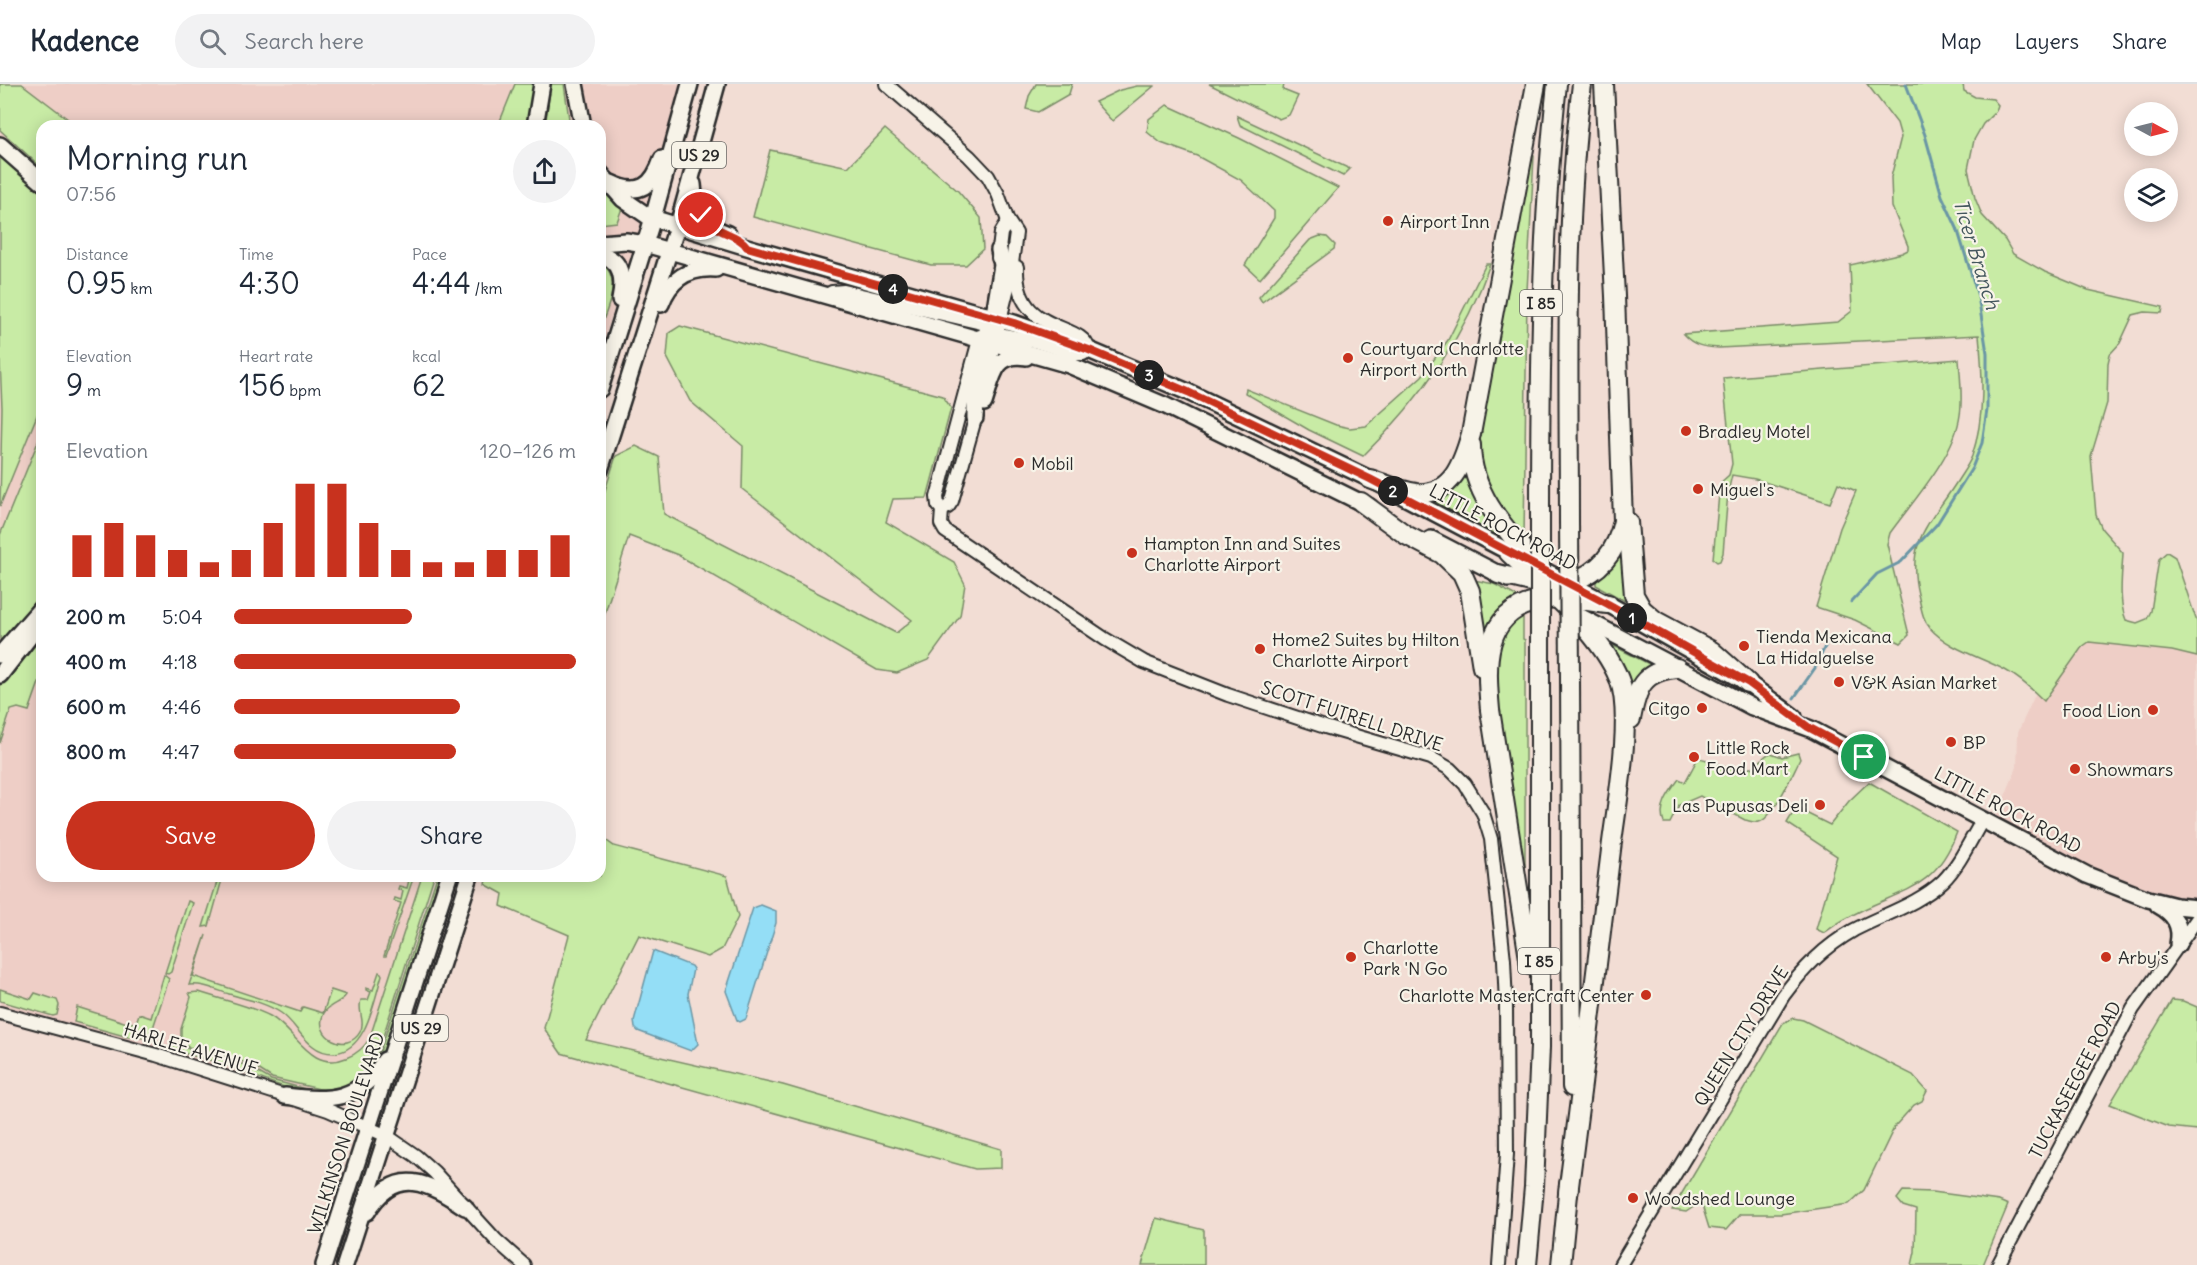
<!DOCTYPE html>
<html lang="en">
<head>
<meta charset="utf-8">
<style>
  :root { --surface:#fff; --page:#f2f2f3; --text:#1f2937; --muted:#747a83; --line:#e0e1e3; --accent:#c8321e }
  body { margin:0; font-family:Delius,sans-serif; background:var(--page); color:var(--text); height:100vh; display:flex; flex-direction:column; font-size:22px; white-space:nowrap }
  * { box-sizing:border-box; margin:0 }
  p { font-size:20px; color:var(--muted) }
  .icon { flex:none; width:33px; height:33px; fill:none; stroke:currentColor; stroke-width:2; stroke-linecap:round; stroke-linejoin:round }
  .map { position:relative; flex:1; overflow:hidden }
  .details { position:absolute; left:36px; top:36px; width:570px; height:762px; display:flex; flex-direction:column; background:var(--surface); border-radius:18px; box-shadow:0 3px 15px #0003 }
  .details>* { flex:none }
  .needle { width:39px; rotate:97deg }
  .tools { position:absolute; left:2124px; top:18px; display:grid; gap:12px }
  .tools a { display:grid; place-items:center; width:54px; height:54px; border-radius:50%; background:var(--surface); box-shadow:0 3px 15px #0003; font-size:30px }
  .pin { position:absolute; display:grid; place-items:center; width:51px; height:51px; color:#fff; margin:-26px; border:3px solid #fff; border-radius:50%; box-shadow:0 2px 6px #0007 }
  .km { position:absolute; width:30px; height:30px; margin:-15px; border-radius:50%; background:#222; color:#fff; font-size:16px; line-height:30px; text-align:center }
  .round { display:grid; place-items:center; flex:none; width:63px; height:63px; border-radius:32px; background:var(--page) }
  .overview { display:flex; align-items:center; justify-content:space-between; height:102px; padding:0 30px }
  h1 { font-size:33px; font-weight:600; line-height:45px }
  .metrics { display:grid; grid-template-columns:repeat(3,1fr); gap:9px; height:102px; padding:6px 30px }
  .metrics div { display:grid; align-content:center }
  .metrics b { font-size:30px; font-weight:600 }
  .metrics small { font-size:16px; font-weight:400 }
  .metrics p { font-size:16px }
  .chart { height:168px; padding:12px 30px }
  .chart p { display:flex; justify-content:space-between }
  .chart svg { width:100%; height:108px; margin-top:6px; stroke:var(--accent); stroke-width:6 }
  .primary-button { display:flex; gap:12px; margin-top:auto; padding:12px 30px }
  .primary-button a { flex:1; height:69px; border-radius:36px; background:var(--accent); color:#fff; font-size:24px; font-weight:600; line-height:69px; text-align:center }
  .primary-button a+a { background:var(--page); color:var(--text) }
  ul { padding:0 30px; list-style:none; font-size:20px }
  li { display:grid; grid-template-columns:96px 72px 1fr; align-items:center; height:45px }
  li i { height:15px; border-radius:8px; background:var(--accent) }
  header { display:flex; align-items:center; gap:36px; box-sizing:border-box; height:84px; padding:0 30px; background:var(--surface); border-bottom:2px solid var(--line) }
  header strong { font-size:28px }
  nav { display:flex; gap:33px; margin-inline-start:auto; font-size:21px }
  .search { width:420px; height:54px; background:var(--page); display:flex; align-items:center; gap:15px; box-sizing:border-box; padding:0 21px; border-radius:33px; color:var(--muted); font-size:22px }
  .map>svg:first-child { display:block }
  .built { fill:#eecec6 }
  .green { fill:#c8eba5; stroke:#7a8b68; stroke-width:1.5 }
  .water { fill:#94def6; stroke:#6a96a5; stroke-width:1.5 }
  .lines { fill:none; stroke-linecap:round; stroke-linejoin:round }
  .stream { stroke:#6a96a5; stroke-width:3 }
  .minor-casing { stroke:#2b2b2b; stroke-width:16 }
  .major-casing { stroke:#2b2b2b; stroke-width:20 }
  .highway-casing { stroke:#2b2b2b; stroke-width:22 }
  .minor { stroke:#f7f3e8; stroke-width:12 }
  .major { stroke:#f7f3e8; stroke-width:15 }
  .highway { stroke:#f7f3e8; stroke-width:18 }
  .highway-bridge-casing { stroke:#2b2b2b; stroke-width:22; stroke-linecap:butt }
  .highway-bridge { stroke:#f7f3e8; stroke-width:18 }
  .route-casing { stroke:#fff; stroke-width:12 }
  .route { stroke:#c8321e; stroke-width:8 }
  .poi-dot { fill:#c8321e; stroke:#f7f3e8; stroke-width:2 }
  .labels { text-anchor:middle; dominant-baseline:central; stroke-width:4.5; stroke-linejoin:round; paint-order:stroke }
  .shield { fill:#f7f3e8; stroke:#686764; stroke-width:1.5 }
  .shield-label { font-size:16px; font-weight:bold; fill:#2b2b2b }
  .poi-label { font-size:18px; fill:#2b2b2b; stroke:#f7f3e8; text-anchor:start }
  .street-label { font-size:18px; fill:#2b2b2b; stroke:#f7f3e8 }
  .water-label { font-size:20px; font-style:italic; fill:#45585e; stroke:#f7f3e8 }
</style>
</head>
<body>
<header>
<strong>Kadence</strong>
<div class="search"><svg class="icon" aria-label="search" viewBox="0 0 24 24"><circle cx="10" cy="10" r="6"/><path d="M15 15l6 6"/></svg>Search here</div>
<nav><a>Map</a><a>Layers</a><a>Share</a></nav>
</header>
<div class="map">
<svg width="2197" height="1181" viewBox="0 0 2197 1181">
  <rect width="100%" height="100%" fill="#f2ddd4"/>
  <filter id="ink" filterUnits="userSpaceOnUse"><feTurbulence type="fractalNoise" baseFrequency=".0167" numOctaves="2"/><feDisplacementMap in="SourceGraphic" scale="12" xChannelSelector="R" yChannelSelector="G"/><feConvolveMatrix kernelMatrix="1 2 1 2 8 2 1 2 1" color-interpolation-filters="sRGB"/></filter>
  <g filter="url(#ink)">
    <!-- built -->
    <g class="built">
      <polygon points="0,0 686,0 600,268 600,42 42,42 42,792 432,792 378,961 347,990 306,1004 156,971 0,928"/>
      <polygon points="2065,545 2197,560 2197,823 2148,814 1994,739 2017,683 2018,648"/>
    </g>
    <!-- green -->
    <g class="green">
      <polygon points="0,0 22,0 77,42 42,42 42,84 0,46"/>
      <polygon points="515,0 536,0 529,42 498,42"/>
      <polygon points="551,0 564,0 570,42 545,42"/>
      <polygon points="1036,0 1072,0 1069,10 1038,28 1026,25 1029,12"/>
      <polygon points="1209,0 1284,0 1283,6 1298,12 1289,31 1279,35"/>
      <path d="M1867,0H1963L1964,7L1975,13L1993,15L1998,21L1996,27L1983,40L1974,56L1968,85L1975,114L1982,131L2005,156L2013,170L2045,188L2088,206L2163,223L2162,229L2145,228L2133,231L2120,259L2110,270L2108,279L2107,319L2091,372L2096,431L2102,445L2123,469C2122,490 2118,517 2126,536L2137,539L2147,535L2151,527L2159,475L2167,468L2175,473L2197,538V573L2172,567L2089,558L2082,563L2044,617C2032,605 2020,594 2005,586C1981,573 1948,565 1930,544C1922,535 1921,522 1918,510C1905,455 1932,438 1958,396C1963,388 1969,380 1972,372C1985,333 1983,291 1979,251L1719,264C1703,263 1694,262 1683,250L1838,238L1852,227L1850,181L1902,169L1908,166V162L1892,123L1891,93L1901,53L1897,39Z"/>
      <polygon points="1137,2 1154,2 1112,37 1095,18 1120,6"/>
      <polygon points="1167,21 1239,54 1338,104 1260,195 1245,181 1274,134 1274,127 1241,96 1197,72 1161,59 1147,48 1149,35"/>
      <polygon points="1237,32 1350,85 1343,92 1240,41"/>
      <polygon points="885,45 958,107 981,134 983,165 966,181 931,181 753,133 770,66 848,83"/>
      <polygon points="1530,70 1534,72 1527,207 1524,455 1500,427 1477,374 1478,348"/>
      <polygon points="0,72 42,109 42,319 0,422 2,324 0,278"/>
      <polygon points="600,101 622,124 617,138 600,140"/>
      <polygon points="1320,152 1327,153 1335,161 1334,165 1262,218 1259,213 1310,156"/>
      <path d="M600,175L610,180L607,184C620,201 606,227 600,245Z"/>
      <path d="M1486,180H1490C1465,253 1418,318 1363,372L1309,346L1245,309L1246,305L1336,341L1350,344L1366,342L1422,292L1448,256Z"/>
      <polygon points="680,242 943,312 951,324 927,414 893,415 886,438 954,478 965,500 960,532 928,576 897,589 877,586 678,471 629,452 600,545 600,422 616,372 636,362 659,373 664,430 896,549 912,536 742,405 743,362 690,317 667,273 669,249"/>
      <path d="M1959,275C1960,293 1963,313 1960,331C1955,371 1913,417 1890,449L1887,460L1909,551L1901,559L1855,536L1816,523L1840,444L1856,407L1838,399L1830,419L1755,395L1732,391L1728,408L1723,469L1720,477L1717,478L1713,475L1720,399L1729,391L1732,380L1723,294Z"/>
      <polygon points="42,348 42,513 0,559 0,451"/>
      <polygon points="1468,392 1501,452 1498,452 1433,417 1447,410 1464,394"/>
      <polygon points="1620,471 1624,472 1627,517 1625,517 1596,501 1596,497 1609,485"/>
      <polygon points="1474,496 1494,500 1518,513 1500,526 1485,550"/>
      <polygon points="1523,529 1523,555 1525,556 1525,803 1497,613 1495,573 1504,545"/>
      <polygon points="42,544 42,590 29,627 18,624 11,626 0,659 0,600"/>
      <polygon points="1608,561 1614,562 1651,581 1642,587 1630,607"/>
      <path d="M1771,669L1782,673L1798,669L1800,675C1793,688 1774,734 1759,738C1755,739 1750,737 1745,736L1700,712L1679,721L1670,739H1664C1657,723 1670,707 1679,695L1685,698L1698,674C1716,676 1735,692 1753,683C1762,679 1761,672 1771,669Z"/>
      <path d="M1869,698L1957,748C1933,811 1897,805 1847,834C1839,838 1831,844 1824,849L1816,845L1837,772L1787,739L1796,724L1830,741L1849,717Z"/>
      <polygon points="600,752 614,762 727,792 738,833 722,865 708,873 639,851 586,956 783,1001 1001,1065 1001,1084 975,1085 561,969 544,944 569,851 501,822 503,810 485,800 487,792 600,792"/>
      <polygon points="223,792 209,842 203,843 217,798"/>
      <polygon points="410,792 414,792 386,872 384,872 401,819 394,817 395,814 401,816 403,807 398,805 399,802 407,804"/>
      <path d="M422,792H434L380,962L375,976L362,991L343,1004L328,1007L272,994L258,985L239,976L188,963L181,959V945L191,913L189,909L199,908C222,916 249,921 270,932C296,946 310,989 346,974C357,970 365,963 370,953Z"/>
      <path d="M437,792H441C433,820 391,966 377,977Z"/>
      <polygon points="188,817 193,819 171,888 168,890 165,889"/>
      <path d="M206,851L193,892L300,928L303,923L323,929L331,906L346,911C340,920 330,919 324,929C312,952 347,971 360,948C366,937 357,927 361,916H368L371,908L366,906V904L373,906L379,888L381,889L382,891C374,916 367,967 334,969C327,969 319,967 313,962C300,953 294,938 281,929C266,919 246,915 229,910C216,906 202,899 189,901Z"/>
      <polygon points="164,891 169,895 152,947 147,954 128,953 74,938 77,923 124,938 136,939 139,930 151,934"/>
      <polygon points="0,905 31,915 35,909 57,916 59,921 57,931 53,932 0,917"/>
      <polygon points="2172,916 2183,917 2197,923 2197,1046 2169,1043 2110,1020"/>
      <polygon points="1793,934 1803,936 1913,991 1927,1007 1922,1017 1914,1021 1895,1042 1864,1106 1849,1120 1781,1130 1740,1130 1726,1146 1709,1144 1701,1118 1686,1128 1672,1126 1783,939"/>
      <path d="M172,960L245,981L271,996L317,1008L340,1007L357,998L356,1002C312,1022 267,996 226,981C210,976 193,972 176,967L170,962Z"/>
      <polygon points="1903,1107 1933,1108 1999,1117 2008,1121 1983,1181 1912,1181 1915,1168 1916,1126 1903,1122 1897,1115"/>
      <polygon points="1156,1134 1204,1146 1204,1181 1142,1181"/>
    </g>
    <!-- water -->
    <g class="water">
      <polygon points="761,821 776,827 776,839 746,935 740,938 737,936 726,907 753,824"/>
      <polygon points="653,867 691,882 693,885 688,910 698,960 691,967 638,947 635,944 634,937"/>
    </g>
    <g class="lines">
      <!-- stream -->
      <g class="stream">
        <polyline points="1851,518 1877,490 1901,478 1937,440 1972,384 1982,359 1987,326 1987,269 1978,212 1957,144 1942,112 1925,51 1906,0"/>
        <polyline points="1794,614 1815,584 1828,556"/>
      </g>
      <defs>
        <g id="minor">
          <polyline points="886,0 969,72 988,92 998,110 1008,137 1016,149 1010,195 986,293"/>
          <polyline points="998,174 1001,149 1008,137"/>
          <polyline points="825,212 832,208 844,207 994,242"/>
          <path d="M991,248L1037,258L1076,270H1083L1089,266C1083,236 1015,252 1017,183"/>
          <polyline points="980,252 937,413 938,421 942,426 941,440 945,447 1105,555 1144,578 1228,611 1325,643 1431,674 1450,685 1465,700 1483,729 1491,755 1504,876 1506,921 1507,1070 1499,1181"/>
          <polyline points="942,426 948,423 952,417 977,328"/>
          <polyline points="0,929 156,971 285,1012 328,1026 387,1052 416,1072 434,1088 496,1156 524,1181"/>
          <path d="M1620,1181L1783,912C1803,885 1824,863 1854,846C1882,831 1919,820 1943,797C1960,780 1971,755 1983,735"/>
          <polyline points="1998,1181 2133,925 2197,835"/>
        </g>
        <g id="major">
          <polyline points="575,0 583,42"/>
          <polyline points="535,42 542,0"/>
          <polyline points="0,61 42,98"/>
          <polyline points="600,89 623,115 649,133 747,163 1014,239 1089,266 1188,308 1370,395 1608,520 1748,599 1794,633"/>
          <path d="M611,99C639,113 653,102 662,75"/>
          <path d="M693,100C694,125 705,142 728,150"/>
          <polyline points="600,159 626,157 645,160 1069,281 1166,322 1370,423"/>
          <path d="M600,171C623,175 624,197 620,216"/>
          <path d="M661,220C670,195 689,183 716,185"/>
          <polyline points="992,243 1002,181 999,166"/>
          <polyline points="600,305 653,134 690,0"/>
          <path d="M984,319C992,295 994,267 1026,273"/>
          <polyline points="975,334 975,320 988,241 986,231"/>
          <polyline points="600,386 681,130 717,0"/>
          <polyline points="1431,455 1508,495"/>
          <polyline points="1577,531 1752,623 1811,645 2087,791 2148,815 2176,822 2197,824"/>
          <polyline points="0,571 42,523"/>
          <polyline points="0,591 42,537"/>
          <path d="M2158,821C2174,830 2182,841 2178,860"/>
          <path d="M285,1012C328,1018 360,1017 385,976"/>
          <path d="M367,1128C396,1080 429,1099 465,1123"/>
          <polyline points="324,1181 449,792"/>
          <polyline points="345,1181 470,792"/>
        </g>
        <g id="highway">
          <path d="M1471,361C1471,410 1506,446 1537,481"/>
          <path d="M1370,395C1385,400 1401,407 1416,409C1452,412 1463,378 1471,350L1536,0"/>
          <polyline points="1361,418 1406,451 1442,470 1462,489 1470,507 1482,583"/>
          <path d="M1569,436C1569,291 1564,144 1582,0"/>
          <polyline points="1628,438 1634,511 1642,525 1656,537 1712,567 1748,599"/>
          <path d="M1540,439C1540,292 1541,146 1557,0"/>
          <path d="M1509,469C1544,502 1601,549 1619,595C1634,633 1616,723 1611,766C1597,881 1583,995 1568,1110"/>
          <path d="M1498,490C1516,494 1535,500 1554,502C1559,503 1566,500 1571,498C1601,488 1617,467 1623,437L1615,212L1604,0"/>
          <polyline points="1570,594 1572,1003"/>
          <path d="M1631,635C1637,604 1642,587 1677,584"/>
          <path d="M1530,881L1490,626C1486,581 1482,528 1539,517C1545,516 1551,514 1557,514C1574,514 1592,518 1608,520"/>
          <polyline points="1527,1181 1534,1103 1540,963 1540,572"/>
          <polyline points="1561,1181 1569,1100"/>
        </g>
      </defs>
      <!-- minor casing -->
      <use href="#minor" class="minor-casing"/>
      <!-- major casing -->
      <use href="#major" class="major-casing"/>
      <!-- highway casing -->
      <use href="#highway" class="highway-casing"/>
      <!-- minor -->
      <use href="#minor" class="minor"/>
      <!-- major -->
      <use href="#major" class="major"/>
      <!-- highway -->
      <use href="#highway" class="highway"/>
      <defs>
        <g id="highway-bridge">
          <polyline points="1569,436 1570,594"/>
          <polyline points="1540,572 1540,439"/>
        </g>
      </defs>
      <!-- highway-bridge casing -->
      <use href="#highway-bridge" class="highway-bridge-casing"/>
      <!-- highway-bridge -->
      <use href="#highway-bridge" class="highway-bridge"/>
    </g>
  </g>
  <g class="lines" filter="url(#ink)">
    <defs>
      <path id="route" d="M701,131C715,150 738,149 747,163L1014,239L1089,266L1188,308L1370,395L1608,520L1749,599L1808,643L1864,673"/>
    </defs>
    <!-- route casing -->
    <use href="#route" class="route-casing"/>
    <!-- route -->
    <use href="#route" class="route"/>
  </g>
  <!-- markers -->
  <g class="poi-dot">
    <circle cx="1388" cy="137" r="6"/>
    <circle cx="1348" cy="274" r="6"/>
    <circle cx="1686" cy="347" r="6"/>
    <circle cx="1019" cy="379" r="6"/>
    <circle cx="1698" cy="405" r="6"/>
    <circle cx="1132" cy="469" r="6"/>
    <circle cx="1744" cy="562" r="6"/>
    <circle cx="1260" cy="565" r="6"/>
    <circle cx="1839" cy="598" r="6"/>
    <circle cx="1702" cy="624" r="6"/>
    <circle cx="2153" cy="626" r="6"/>
    <circle cx="1951" cy="658" r="6"/>
    <circle cx="1694" cy="673" r="6"/>
    <circle cx="2075" cy="685" r="6"/>
    <circle cx="1820" cy="721" r="6"/>
    <circle cx="1351" cy="873" r="6"/>
    <circle cx="2106" cy="873" r="6"/>
    <circle cx="1646" cy="911" r="6"/>
    <circle cx="1633" cy="1114" r="6"/>
  </g>
  <g class="labels">
    <!-- shield labels -->
    <g class="shield">
      <rect x="672" y="58" width="54" height="26" rx="4.5"/>
      <rect x="1520" y="206" width="42" height="26" rx="4.5"/>
      <rect x="1518" y="864" width="42" height="26" rx="4.5"/>
      <rect x="394" y="931" width="54" height="26" rx="4.5"/>
    </g>
    <g class="shield-label">
      <text x="699" y="71">US 29</text>
      <text x="1541" y="219">I 85</text>
      <text x="1539" y="877">I 85</text>
      <text x="421" y="944">US 29</text>
    </g>
    <!-- poi labels -->
    <g class="poi-label">
      <text x="1400" y="137">Airport Inn</text>
      <text x="1360" y="264">Courtyard Charlotte<tspan x="1360" dy="21">Airport North</tspan></text>
      <text x="1698" y="347">Bradley Motel</text>
      <text x="1031" y="379">Mobil</text>
      <text x="1710" y="405">Miguel's</text>
      <text x="1144" y="459">Hampton Inn and Suites<tspan x="1144" dy="21">Charlotte Airport</tspan></text>
      <text x="1756" y="552">Tienda Mexicana<tspan x="1756" dy="21">La Hidalguelse</tspan></text>
      <text x="1272" y="555">Home2 Suites by Hilton<tspan x="1272" dy="21">Charlotte Airport</tspan></text>
      <text x="1851" y="598">V&amp;K Asian Market</text>
      <text x="1690" y="624" text-anchor="end">Citgo</text>
      <text x="2141" y="626" text-anchor="end">Food Lion</text>
      <text x="1963" y="658">BP</text>
      <text x="1706" y="663">Little Rock<tspan x="1706" dy="21">Food Mart</tspan></text>
      <text x="2087" y="685">Showmars</text>
      <text x="1808" y="721" text-anchor="end">Las Pupusas Deli</text>
      <text x="1363" y="863">Charlotte<tspan x="1363" dy="21">Park 'N Go</tspan></text>
      <text x="2118" y="873">Arby's</text>
      <text x="1634" y="911" text-anchor="end">Charlotte MasterCraft Center</text>
      <text x="1645" y="1114">Woodshed Lounge</text>
    </g>
    <!-- street labels -->
    <g class="street-label">
      <text transform="translate(1503 443) rotate(28)">LITTLE ROCK ROAD</text>
      <text transform="translate(1352 632) rotate(18)">SCOTT FUTRELL DRIVE</text>
      <text transform="translate(2008 726) rotate(28)">LITTLE ROCK ROAD</text>
      <text transform="translate(1741 952) rotate(-58)">QUEEN CITY DRIVE</text>
      <text transform="translate(191 965) rotate(17)">HARLEE AVENUE</text>
      <text transform="translate(2075 996) rotate(-62)">TUCKASEEGEE ROAD</text>
      <text transform="translate(346 1049) rotate(-72)">WILKINSON BOULEVARD</text>
    </g>
    <!-- water labels -->
    <g class="water-label">
      <text transform="translate(1977 170) rotate(73)">Ticer Branch</text>
    </g>
  </g>
</svg>
<div class="tools">
<a><svg class="needle" viewBox="-14 -14 28 28"><path d="M0-13l5 13h-10z" fill="#e53935"/><path d="M0 13l5-13h-10z" fill="#747a83"/></svg></a>
<a><svg class="icon" aria-label="layers" viewBox="0 0 24 24"><path d="M12 4l9 5-9 5-9-5zM3 14l9 5 9-5"/></svg></a>
</div>
<div class="pin" style="left:1864px;top:673px;background:#1e9e55"><svg class="icon" aria-label="arrive" viewBox="0 0 24 24"><path d="M6 21V4h12l-3 4 3 4H6"/></svg></div>
<div class="pin" style="left:701px;top:131px;background:#d93025"><svg class="icon" aria-label="check" viewBox="0 0 24 24"><path d="M5 12l5 5 9-10"/></svg></div>
<b class="km" style="left:1632px;top:534px">1</b>
<b class="km" style="left:1393px;top:407px">2</b>
<b class="km" style="left:1149px;top:291px">3</b>
<b class="km" style="left:893px;top:205px">4</b>
<section class="details">
<div class="overview"><div><h1>Morning run</h1><p>07:56</p></div><a class="round"><svg class="icon" aria-label="share" viewBox="0 0 24 24"><path d="M12 15V3M7 8l5-5 5 5M5 13v7h14v-7"/></svg></a></div>
<div class="metrics">
<div><p>Distance</p><b>0.95<small> km</small></b></div>
<div><p>Time</p><b>4:30</b></div>
<div><p>Pace</p><b>4:44<small> /km</small></b></div>
</div>
<div class="metrics">
<div><p>Elevation</p><b>9<small> m</small></b></div>
<div><p>Heart rate</p><b>156<small> bpm</small></b></div>
<div><p>kcal</p><b>62</b></div>
</div>
<div class="chart"><p><span>Elevation</span>120–126 m</p>
<svg viewBox="0 0 160 44" preserveAspectRatio="none"><path d="M5 44V27M15 44V22M25 44V27M35 44V33M45 44V38M55 44V33M65 44V22M75 44V6M85 44V6M95 44V22M105 44V33M115 44V38M125 44V38M135 44V33M145 44V33M155 44V27"/></svg>
</div>
<ul>
<li><b>200 m</b>5:04<i style="width:52%"></i></li>
<li><b>400 m</b>4:18<i style="width:100%"></i></li>
<li><b>600 m</b>4:46<i style="width:66%"></i></li>
<li><b>800 m</b>4:47<i style="width:65%"></i></li>
</ul>
<div class="primary-button"><a>Save</a><a>Share</a></div>
</section>
</div>
</body>
</html>
